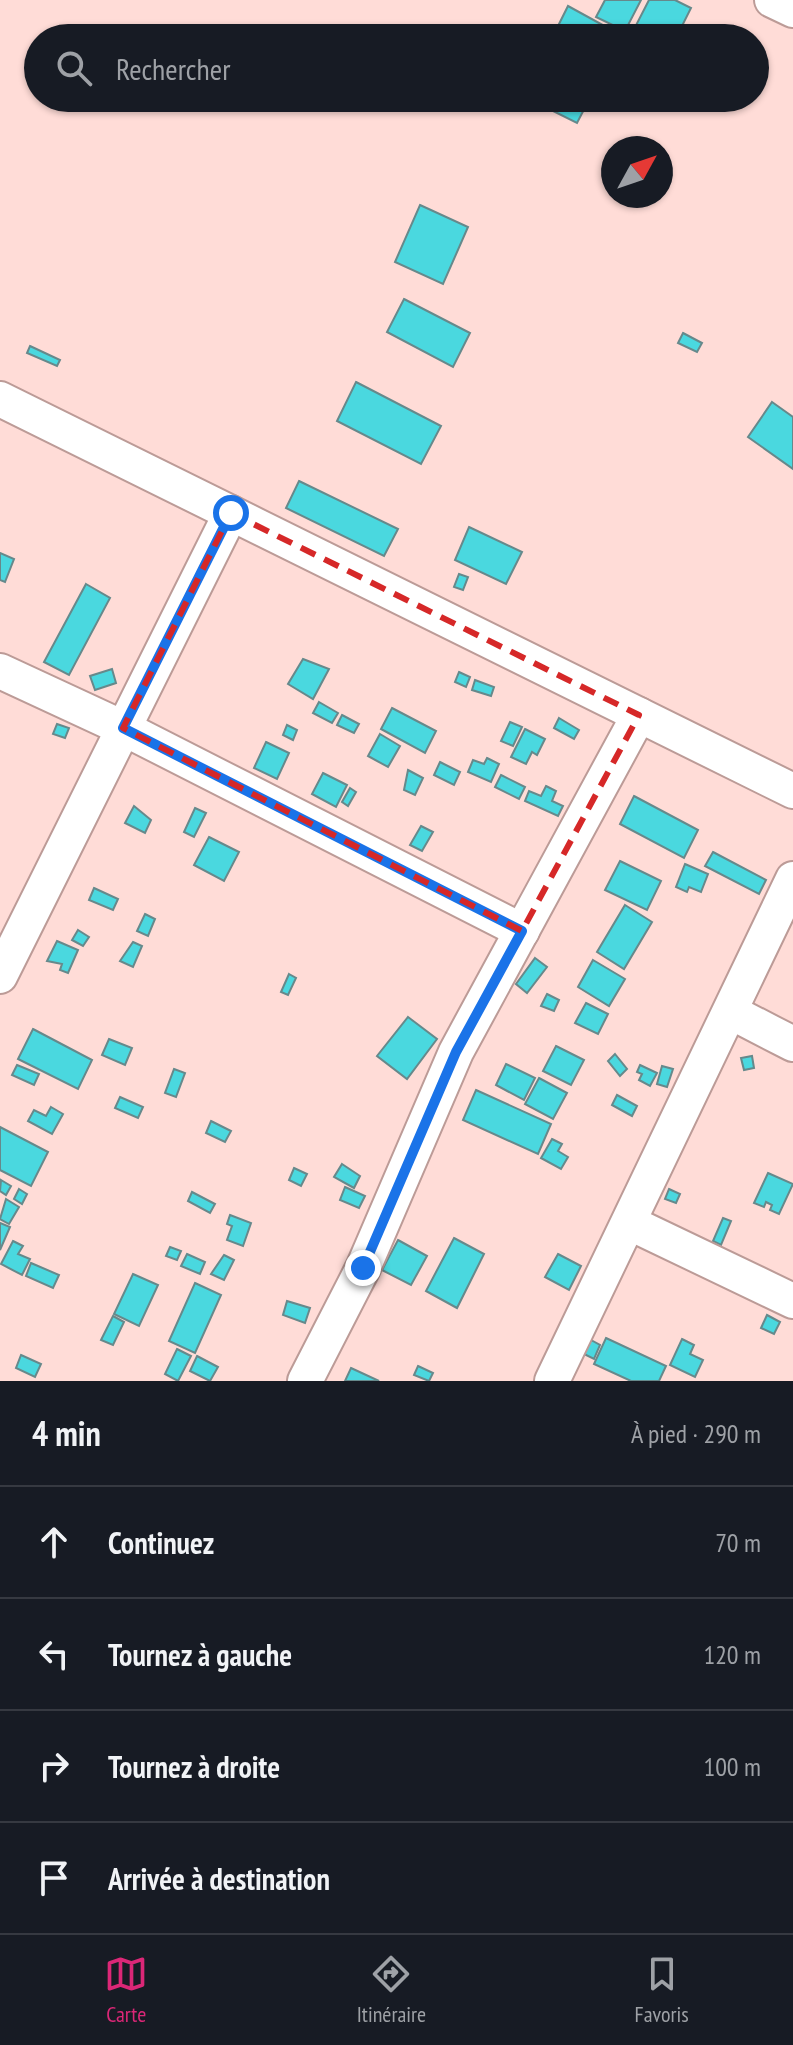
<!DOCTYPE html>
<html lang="fr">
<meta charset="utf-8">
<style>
:root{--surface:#171b24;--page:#242831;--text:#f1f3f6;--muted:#9ea1a6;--line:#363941;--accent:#db2777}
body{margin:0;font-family:"PT Sans Narrow",sans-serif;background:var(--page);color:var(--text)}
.compass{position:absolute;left:601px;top:136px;width:72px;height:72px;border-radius:50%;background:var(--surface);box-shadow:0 2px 6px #0004;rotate:50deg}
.stop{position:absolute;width:24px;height:24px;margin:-18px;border:6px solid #1a73e8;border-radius:50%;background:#fff}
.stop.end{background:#1a73e8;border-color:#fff;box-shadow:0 2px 8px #0008}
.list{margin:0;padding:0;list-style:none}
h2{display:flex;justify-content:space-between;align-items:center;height:104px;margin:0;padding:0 32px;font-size:34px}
h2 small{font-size:26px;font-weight:400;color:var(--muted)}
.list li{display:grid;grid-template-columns:52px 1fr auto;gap:24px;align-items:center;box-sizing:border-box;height:112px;padding:0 32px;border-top:2px solid var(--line)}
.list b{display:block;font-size:30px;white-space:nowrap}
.list em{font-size:26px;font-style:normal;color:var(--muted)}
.icon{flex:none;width:44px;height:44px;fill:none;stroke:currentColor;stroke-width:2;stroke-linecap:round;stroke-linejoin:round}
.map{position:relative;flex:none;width:793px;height:1381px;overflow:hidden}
.search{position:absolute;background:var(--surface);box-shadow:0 2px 6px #0004;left:24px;right:24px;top:24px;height:88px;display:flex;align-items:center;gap:20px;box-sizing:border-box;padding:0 28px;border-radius:44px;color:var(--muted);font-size:30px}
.sheet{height:552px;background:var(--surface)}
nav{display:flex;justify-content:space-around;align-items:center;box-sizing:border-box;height:112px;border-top:2px solid var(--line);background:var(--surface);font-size:22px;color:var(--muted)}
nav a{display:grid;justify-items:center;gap:4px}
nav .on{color:var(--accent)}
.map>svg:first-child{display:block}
.building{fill:#4ad8df;stroke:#66898b;stroke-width:2}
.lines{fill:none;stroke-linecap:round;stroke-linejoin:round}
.minor-casing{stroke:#bc9b97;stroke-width:38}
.minor{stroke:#fff;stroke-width:34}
.route{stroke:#1a73e8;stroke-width:10}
.marked{fill:none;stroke:#d62828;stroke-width:6;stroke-dasharray:16 10;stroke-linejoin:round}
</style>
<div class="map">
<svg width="793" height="1381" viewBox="0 0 793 1381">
<rect width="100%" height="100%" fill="#ffdcd7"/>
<!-- building -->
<g class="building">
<path d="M 605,0 L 641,0 L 625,31 L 596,17 Z"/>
<path d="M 649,0 L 675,0 L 691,8 L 676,38 L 631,35 Z"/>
<path d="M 568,6 L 621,35 L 620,38 L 552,38 Z"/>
<path d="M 527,98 L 590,98 L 577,123 Z"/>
<path d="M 420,205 L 468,227 L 443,284 L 395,262 Z"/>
<path d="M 404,299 L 470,333 L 453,367 L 387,332 Z"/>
<path d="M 683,333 L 702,343 L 697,352 L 678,343 Z"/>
<path d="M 30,346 L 60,360 L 57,366 L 27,353 Z"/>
<path d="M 356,382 L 441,426 L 421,464 L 337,421 Z"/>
<path d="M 772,402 L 793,417 L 793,469 L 748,437 Z"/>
<path d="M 299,481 L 398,529 L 384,556 L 286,508 Z"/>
<path d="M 469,527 L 522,552 L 506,584 L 455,560 Z"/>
<path d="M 0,553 L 14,559 L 5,582 L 0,580 Z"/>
<path d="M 459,574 L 468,577 L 463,590 L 454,587 Z"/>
<path d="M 86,584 L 110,598 L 69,675 L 44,662 Z"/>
<path d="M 303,659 L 329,669 L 313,699 L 288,684 Z"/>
<path d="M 112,669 L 116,683 L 95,690 L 90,676 Z"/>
<path d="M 459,672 L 470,677 L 466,687 L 455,682 Z"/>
<path d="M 475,680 L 494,687 L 491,696 L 472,690 Z"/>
<path d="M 319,702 L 338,713 L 332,723 L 313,713 Z"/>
<path d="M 392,708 L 436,731 L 425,753 L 381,729 Z"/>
<path d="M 342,715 L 359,724 L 354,733 L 337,725 Z"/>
<path d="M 559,718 L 579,730 L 574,739 L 554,728 Z"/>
<path d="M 510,722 L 522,727 L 513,746 L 501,741 Z"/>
<path d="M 57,724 L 69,728 L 65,738 L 53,734 Z"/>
<path d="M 287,725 L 297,730 L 293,740 L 283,735 Z"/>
<path d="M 525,729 L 545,739 L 537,755 L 532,752 L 526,764 L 511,757 Z"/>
<path d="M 380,734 L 400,746 L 388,767 L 368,756 Z"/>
<path d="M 266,742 L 289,753 L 277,779 L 254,768 Z"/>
<path d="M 487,758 L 499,764 L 491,782 L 468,772 L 473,760 L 484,764 Z"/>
<path d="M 440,762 L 460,772 L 454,785 L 434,775 Z"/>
<path d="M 408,770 L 423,778 L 415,795 L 404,790 Z"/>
<path d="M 323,773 L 347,785 L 336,807 L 312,794 Z"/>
<path d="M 501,775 L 525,787 L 519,799 L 495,787 Z"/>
<path d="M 546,786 L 556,791 L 552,801 L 563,806 L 558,816 L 525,801 L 529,791 L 541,796 Z"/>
<path d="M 350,788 L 356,792 L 348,806 L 342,802 Z"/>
<path d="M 634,796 L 698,830 L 684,858 L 620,824 Z"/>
<path d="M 134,806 L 151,820 L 145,833 L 125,823 Z"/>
<path d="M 195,808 L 206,813 L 194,837 L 184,832 Z"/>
<path d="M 421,826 L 433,832 L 422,851 L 410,845 Z"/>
<path d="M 209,837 L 239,852 L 224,881 L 194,865 Z"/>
<path d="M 713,852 L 766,880 L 759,894 L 705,866 Z"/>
<path d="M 620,861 L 661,881 L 647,910 L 605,890 Z"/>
<path d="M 685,864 L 708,874 L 701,892 L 689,887 L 687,892 L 676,887 Z"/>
<path d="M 94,888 L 118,899 L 113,910 L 89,900 Z"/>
<path d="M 625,905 L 652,922 L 624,969 L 597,952 Z"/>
<path d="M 145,914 L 155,919 L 148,936 L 137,931 Z"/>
<path d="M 78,930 L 89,937 L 83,946 L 72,940 Z"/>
<path d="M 57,941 L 78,950 L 68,973 L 60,970 L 62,964 L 47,961 Z"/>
<path d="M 133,942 L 142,946 L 133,967 L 120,961 Z"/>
<path d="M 535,958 L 547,967 L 527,993 L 516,984 Z"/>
<path d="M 593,960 L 625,979 L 609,1006 L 578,987 Z"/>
<path d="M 289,974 L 296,978 L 288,995 L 281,992 Z"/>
<path d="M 547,994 L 559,1000 L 554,1011 L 541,1006 Z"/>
<path d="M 586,1003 L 608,1014 L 598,1034 L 575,1023 Z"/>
<path d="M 408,1017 L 437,1039 L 407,1079 L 377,1056 Z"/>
<path d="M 33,1029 L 92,1060 L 78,1089 L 18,1059 Z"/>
<path d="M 109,1039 L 132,1048 L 125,1065 L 102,1055 Z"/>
<path d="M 556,1046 L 584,1060 L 571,1085 L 543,1071 Z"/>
<path d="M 615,1054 L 627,1069 L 620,1076 L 608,1061 Z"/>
<path d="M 752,1056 L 754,1068 L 744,1070 L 741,1058 Z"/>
<path d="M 506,1064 L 535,1078 L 524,1100 L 496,1085 Z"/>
<path d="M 17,1065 L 39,1074 L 34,1085 L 12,1075 Z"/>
<path d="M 640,1065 L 657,1073 L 650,1086 L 639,1080 L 642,1074 L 637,1072 Z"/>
<path d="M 662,1066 L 673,1069 L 667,1087 L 657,1084 Z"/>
<path d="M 174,1069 L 185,1073 L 176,1097 L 165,1093 Z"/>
<path d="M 539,1078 L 567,1093 L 553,1119 L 525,1104 Z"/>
<path d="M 476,1090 L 551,1124 L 538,1154 L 463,1120 Z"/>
<path d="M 617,1095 L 637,1106 L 632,1116 L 612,1105 Z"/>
<path d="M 120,1097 L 143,1107 L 138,1118 L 115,1108 Z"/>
<path d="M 51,1107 L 63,1114 L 52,1134 L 28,1121 L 34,1110 L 46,1116 Z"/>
<path d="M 211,1121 L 231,1131 L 225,1142 L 206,1133 Z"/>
<path d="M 0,1127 L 48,1152 L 31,1186 L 0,1170 Z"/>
<path d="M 552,1139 L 562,1144 L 558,1151 L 568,1157 L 561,1169 L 541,1158 Z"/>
<path d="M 342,1164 L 360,1176 L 354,1188 L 334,1177 Z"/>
<path d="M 294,1168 L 307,1174 L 301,1186 L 289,1180 Z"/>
<path d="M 768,1173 L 793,1184 L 779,1214 L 770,1210 L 772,1205 L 766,1202 L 764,1207 L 754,1203 Z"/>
<path d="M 1,1180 L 11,1186 L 6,1195 L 0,1191 Z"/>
<path d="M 345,1187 L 365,1196 L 359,1208 L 340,1200 Z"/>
<path d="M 19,1189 L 27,1194 L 22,1204 L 14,1199 Z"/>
<path d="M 669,1189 L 680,1194 L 676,1203 L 665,1199 Z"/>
<path d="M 192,1192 L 215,1204 L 210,1213 L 188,1201 Z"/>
<path d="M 6,1199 L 19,1207 L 9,1224 L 0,1219 Z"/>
<path d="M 230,1215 L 251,1223 L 243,1246 L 227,1240 L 232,1226 L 227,1224 Z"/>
<path d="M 723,1218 L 731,1221 L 721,1245 L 713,1241 Z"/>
<path d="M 0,1223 L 10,1227 L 0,1250 Z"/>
<path d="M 454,1238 L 484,1254 L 457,1308 L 426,1291 Z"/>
<path d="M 398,1240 L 427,1256 L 411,1285 L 382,1270 Z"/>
<path d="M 13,1241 L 23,1246 L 18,1254 L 30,1259 L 22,1275 L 1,1264 Z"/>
<path d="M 170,1247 L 181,1251 L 177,1260 L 166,1256 Z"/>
<path d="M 187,1254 L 205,1262 L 200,1274 L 181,1266 Z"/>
<path d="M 558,1254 L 581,1266 L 569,1290 L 545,1277 Z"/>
<path d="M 224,1255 L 234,1260 L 224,1280 L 211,1274 Z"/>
<path d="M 31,1263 L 59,1275 L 53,1288 L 26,1276 Z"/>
<path d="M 133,1274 L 158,1285 L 139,1326 L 114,1314 Z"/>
<path d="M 195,1283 L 221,1295 L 195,1353 L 169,1341 Z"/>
<path d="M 287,1301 L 310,1308 L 305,1323 L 283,1315 Z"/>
<path d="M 767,1315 L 780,1322 L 774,1334 L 761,1328 Z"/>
<path d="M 113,1316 L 124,1322 L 113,1345 L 101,1340 Z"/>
<path d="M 606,1338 L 666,1366 L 659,1381 L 631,1381 L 594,1364 Z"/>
<path d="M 682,1339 L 694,1345 L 690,1354 L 703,1360 L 695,1377 L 670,1365 Z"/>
<path d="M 591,1340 L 600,1345 L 594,1359 L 584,1354 Z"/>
<path d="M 177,1349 L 191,1356 L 178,1381 L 165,1374 Z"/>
<path d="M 21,1355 L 41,1364 L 35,1377 L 16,1368 Z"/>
<path d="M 197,1356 L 218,1367 L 210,1381 L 190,1371 Z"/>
<path d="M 418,1366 L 433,1373 L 429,1381 L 414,1375 Z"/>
<path d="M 351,1368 L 379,1381 L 345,1381 Z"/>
</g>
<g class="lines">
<defs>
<g id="minor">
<path d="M 772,0 L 793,10"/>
<path d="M 0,399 L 793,791"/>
<path d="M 0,671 L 123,728 L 522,931"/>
<path d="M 0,976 L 231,513"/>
<path d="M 731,1012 L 793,1044"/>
<path d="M 630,1223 L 793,1301"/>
<path d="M 305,1381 L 363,1268 L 456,1052 L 639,715"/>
<path d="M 552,1381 L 793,879"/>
</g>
</defs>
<!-- minor casing -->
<use href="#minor" class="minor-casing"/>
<!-- minor -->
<use href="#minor" class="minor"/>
</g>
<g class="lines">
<!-- route -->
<path class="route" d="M 231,513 L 123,728 L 522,931 L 456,1052 L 363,1268"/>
</g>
<!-- marked area -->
<path class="marked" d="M 231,513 L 639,715 L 522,931 L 123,728 Z"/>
</svg>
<svg class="compass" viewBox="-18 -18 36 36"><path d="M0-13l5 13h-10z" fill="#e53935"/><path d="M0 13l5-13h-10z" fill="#9ea1a6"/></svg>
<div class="stop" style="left:231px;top:513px"></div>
<div class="stop end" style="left:363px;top:1268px"></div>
<div class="search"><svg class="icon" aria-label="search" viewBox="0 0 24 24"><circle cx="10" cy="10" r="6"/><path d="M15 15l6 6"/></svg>Rechercher</div>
</div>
<section class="sheet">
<h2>4 min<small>À pied · 290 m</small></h2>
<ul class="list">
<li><svg class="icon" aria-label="ahead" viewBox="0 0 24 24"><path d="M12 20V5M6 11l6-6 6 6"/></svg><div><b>Continuez</b></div><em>70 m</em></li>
<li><svg class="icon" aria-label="left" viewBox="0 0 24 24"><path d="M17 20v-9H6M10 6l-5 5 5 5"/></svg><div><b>Tournez à gauche</b></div><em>120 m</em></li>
<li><svg class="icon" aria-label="right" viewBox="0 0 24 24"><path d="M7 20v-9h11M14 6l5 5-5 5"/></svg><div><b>Tournez à droite</b></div><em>100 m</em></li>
<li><svg class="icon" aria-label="arrive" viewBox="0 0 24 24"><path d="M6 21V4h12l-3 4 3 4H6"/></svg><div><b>Arrivée à destination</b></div></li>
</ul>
</section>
<nav>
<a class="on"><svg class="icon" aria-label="map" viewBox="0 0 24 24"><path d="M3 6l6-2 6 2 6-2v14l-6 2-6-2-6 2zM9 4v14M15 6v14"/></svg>Carte</a>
<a><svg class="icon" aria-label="directions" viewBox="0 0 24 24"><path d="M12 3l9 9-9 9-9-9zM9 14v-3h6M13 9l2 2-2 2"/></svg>Itinéraire</a>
<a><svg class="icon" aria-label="saved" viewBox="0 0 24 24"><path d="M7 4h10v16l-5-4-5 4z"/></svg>Favoris</a>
</nav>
